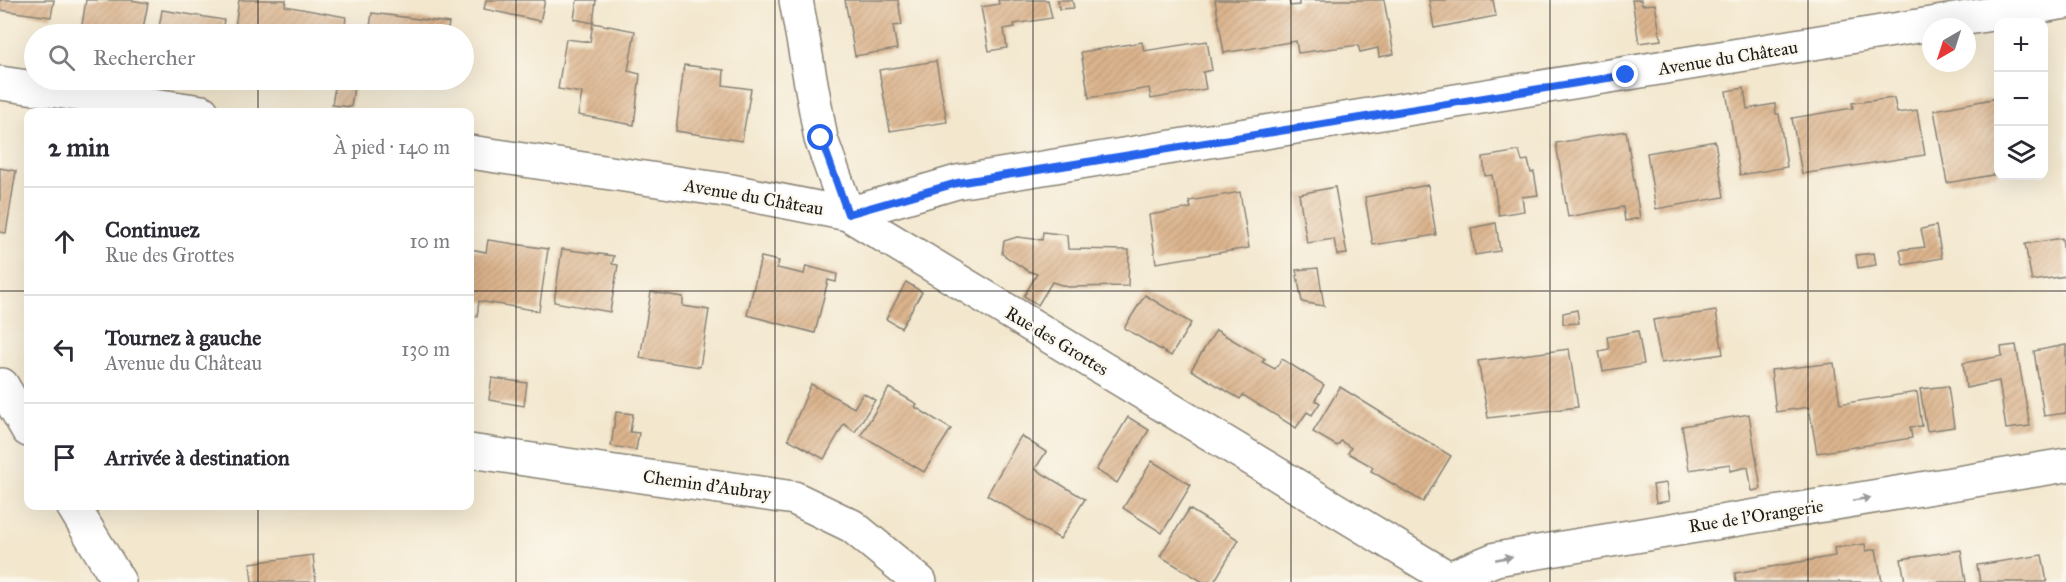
<!DOCTYPE html>
<html lang="fr">
<meta charset="utf-8">
<style>
:root{--surface:#fff;--page:#f2f2f3;--text:#2b2b33;--muted:#7c7c81;--line:#e1e1e2}
body{margin:0;font-family:"IM FELL Great Primer",serif;background:var(--page);color:var(--text)}
.controls{position:absolute;right:18px;top:18px;display:grid;overflow:hidden;border-radius:12px;box-shadow:0 6px 24px #0002}
.controls button{width:54px;height:54px;display:grid;place-items:center;padding:0;border:0;border-bottom:2px solid var(--line);background:var(--surface);color:var(--text);font:30px sans-serif}
.compass{position:absolute;left:1922px;top:18px;width:54px;height:54px;border-radius:50%;background:var(--surface);box-shadow:0 6px 24px #0002;rotate:219deg}
.stop{position:absolute;width:18px;height:18px;margin:-14px;border:4px solid #2563eb;border-radius:50%;background:#fff}
.stop.end{background:#2563eb;border-color:#fff;box-shadow:0 2px 6px #0008}
.list{margin:0;padding:0;list-style:none}
h2{display:flex;justify-content:space-between;align-items:center;height:78px;margin:0;padding:0 24px;font-size:26px}
h2 small{font-size:20px;font-weight:400;color:var(--muted)}
.list li{display:grid;grid-template-columns:39px 1fr auto;gap:18px;align-items:center;box-sizing:border-box;height:108px;padding:0 24px;border-top:2px solid var(--line)}
.list b{display:block;font-size:22px;white-space:nowrap}
.list p{margin:0;font-size:20px;white-space:nowrap;color:var(--muted)}
.list em{font-size:20px;font-style:normal;color:var(--muted)}
.icon{flex:none;width:33px;height:33px;fill:none;stroke:currentColor;stroke-width:2;stroke-linecap:round;stroke-linejoin:round}
.map{position:relative;flex:none;width:2066px;height:582px;overflow:hidden}
.search{position:absolute;background:var(--surface);box-shadow:0 6px 24px #0002;left:24px;top:24px;width:450px;height:66px;display:flex;align-items:center;gap:15px;box-sizing:border-box;padding:0 21px;border-radius:33px;color:var(--muted);font-size:22px}
.panel{position:absolute;background:var(--surface);box-shadow:0 6px 24px #0002;left:24px;top:108px;width:450px;height:402px;border-radius:12px}
.map>svg:first-child{display:block}
.building{fill:url(#building-hatch)}
.lines{fill:none;stroke-linecap:round;stroke-linejoin:round}
.minor-casing{stroke:#888275;stroke-width:36}
.minor{stroke:#fff;stroke-width:33}
.oneway{fill:#999}
.route{stroke:#2563eb;stroke-width:8}
.grid{fill:none;stroke:#1c1c1c;stroke-width:1.5;stroke-opacity:0.55}
.labels{text-anchor:middle;dominant-baseline:central;stroke-width:4.5;stroke-linejoin:round;paint-order:stroke}
.street-label{font-size:18px;fill:#1c1c1c;stroke:#fbf7ec}
</style>
<div class="map">
<svg width="2066" height="582" viewBox="0 0 2066 582">
<defs>
<pattern id="building-hatch" width="6" height="6" patternUnits="userSpaceOnUse" patternTransform="scale(1.5)"><rect width="6" height="6" fill="#dbb48d"/><path d="M-1 1l2-2M0 6l6-6M5 7l2-2" fill="none" stroke="#bb9a79"/></pattern>
</defs>
<rect width="100%" height="100%" fill="#fbf7ec"/>
<filter id="ink" filterUnits="userSpaceOnUse"><feTurbulence type="fractalNoise" baseFrequency=".0167" numOctaves="2"/><feDisplacementMap in="SourceGraphic" scale="12" xChannelSelector="R" yChannelSelector="G"/><feConvolveMatrix kernelMatrix="1 2 1 2 8 2 1 2 1" color-interpolation-filters="sRGB"/></filter>
<filter id="wash" filterUnits="userSpaceOnUse"><feTurbulence type="fractalNoise" baseFrequency=".008" numOctaves="4" result="noise"/><feDisplacementMap in="SourceGraphic" scale="24" xChannelSelector="R" yChannelSelector="G"/><feGaussianBlur stdDeviation="1.35" result="paint"/><feColorMatrix in="noise" values="0 0 0 0 0 0 0 0 0 0 0 0 0 0 0 0 0 1.4 0 .05"/><feComposite in="paint" operator="in"/></filter>
<g filter="url(#wash)">
<rect width="100%" height="100%" fill="#f3e7ce"/>
<g id="blocks">
<!-- building -->
<g class="building">
<path d="M 0,0 L 54,0 L 51,17 L 0,10 Z"/>
<path d="M 86,0 L 131,0 L 148,3 L 142,34 L 106,34 L 81,31 Z"/>
<path d="M 239,0 L 286,0 L 285,6 L 346,17 L 344,34 L 234,34 Z"/>
<path d="M 486,0 L 545,0 L 540,21 L 484,9 Z"/>
<path d="M 577,0 L 596,0 L 593,23 L 574,19 Z"/>
<path d="M 845,0 L 898,0 L 902,25 L 893,26 L 897,49 L 855,56 Z"/>
<path d="M 998,0 L 1048,0 L 1052,18 L 1014,24 L 1015,27 L 1004,29 L 1007,48 L 989,51 L 981,7 L 999,4 Z"/>
<path d="M 1058,0 L 1072,0 L 1074,8 L 1059,9 Z"/>
<path d="M 1215,0 L 1289,0 L 1290,6 L 1299,5 L 1299,0 L 1384,0 L 1394,54 L 1379,57 L 1378,48 L 1360,52 L 1358,45 L 1298,53 L 1296,41 L 1224,53 Z"/>
<path d="M 1429,0 L 1493,0 L 1496,16 L 1434,28 Z"/>
<path d="M 1632,0 L 1641,0 L 1642,5 L 1655,4 L 1661,40 L 1639,43 Z"/>
<path d="M 162,10 L 224,20 L 221,34 L 158,34 Z"/>
<path d="M 372,13 L 449,23 L 447,34 L 369,34 Z"/>
<path d="M 593,23 L 635,31 L 628,71 L 640,74 L 634,125 L 578,115 L 582,93 L 558,89 L 566,39 L 590,42 Z"/>
<path d="M 1207,41 L 1212,70 L 1203,72 L 1206,89 L 1151,99 L 1149,88 L 1089,98 L 1081,52 L 1142,42 L 1144,51 Z"/>
<path d="M 936,61 L 947,122 L 890,131 L 879,70 Z"/>
<path d="M 684,65 L 724,70 L 723,85 L 751,89 L 742,141 L 676,131 Z"/>
<path d="M 336,80 L 355,80 L 351,107 L 332,105 Z"/>
<path d="M 1744,88 L 1747,109 L 1775,104 L 1776,114 L 1779,114 L 1787,167 L 1740,175 L 1726,91 Z"/>
<path d="M 1894,98 L 1897,113 L 1917,110 L 1925,155 L 1802,174 L 1792,118 L 1853,108 L 1852,103 Z"/>
<path d="M 1998,98 L 1998,174 L 1947,183 L 1934,110 Z"/>
<path d="M 1626,131 L 1640,218 L 1625,221 L 1623,207 L 1568,217 L 1556,143 Z"/>
<path d="M 1715,141 L 1724,197 L 1656,209 L 1647,153 Z"/>
<path d="M 1519,151 L 1522,161 L 1528,160 L 1531,173 L 1534,172 L 1538,195 L 1522,197 L 1524,211 L 1499,215 L 1492,175 L 1485,176 L 1483,157 Z"/>
<path d="M 0,168 L 16,171 L 6,233 L 0,232 Z"/>
<path d="M 1428,185 L 1436,235 L 1373,245 L 1365,197 Z"/>
<path d="M 1335,187 L 1347,254 L 1337,255 L 1334,239 L 1307,243 L 1299,194 Z"/>
<path d="M 1240,192 L 1249,248 L 1156,263 L 1149,215 L 1191,208 L 1189,201 Z"/>
<path d="M 1496,223 L 1500,251 L 1475,255 L 1471,228 Z"/>
<path d="M 1936,226 L 1942,258 L 1903,265 L 1900,250 L 1925,247 L 1921,229 Z"/>
<path d="M 1043,232 L 1067,235 L 1068,249 L 1129,250 L 1128,286 L 1068,287 L 1052,282 L 1038,305 L 1024,296 L 1037,274 L 1028,271 L 1002,254 L 1004,241 L 1017,237 L 1042,240 Z"/>
<path d="M 2062,238 L 2066,276 L 2032,281 L 2025,244 Z"/>
<path d="M 488,240 L 548,249 L 539,311 L 479,301 L 477,317 L 470,316 L 470,249 L 486,252 Z"/>
<path d="M 562,249 L 614,256 L 612,264 L 618,265 L 610,312 L 554,302 Z"/>
<path d="M 1874,253 L 1876,265 L 1858,268 L 1856,255 Z"/>
<path d="M 761,257 L 779,261 L 777,268 L 804,274 L 806,266 L 837,274 L 836,282 L 828,280 L 815,333 L 747,315 Z"/>
<path d="M 1318,268 L 1324,306 L 1302,302 L 1296,270 Z"/>
<path d="M 906,282 L 922,292 L 901,328 L 886,319 Z"/>
<path d="M 651,292 L 683,297 L 683,306 L 709,310 L 700,367 L 640,358 Z"/>
<path d="M 1145,295 L 1191,323 L 1171,356 L 1124,328 Z"/>
<path d="M 1577,310 L 1579,323 L 1563,324 L 1563,313 Z"/>
<path d="M 1716,311 L 1723,354 L 1661,363 L 1653,320 Z"/>
<path d="M 1216,330 L 1265,359 L 1262,362 L 1275,369 L 1282,359 L 1324,385 L 1315,400 L 1320,403 L 1312,415 L 1307,412 L 1296,428 L 1243,395 L 1240,399 L 1191,370 Z"/>
<path d="M 1638,331 L 1644,364 L 1603,371 L 1599,351 L 1609,349 L 1607,337 Z"/>
<path d="M 2016,345 L 2030,426 L 2006,429 L 1999,381 L 1966,388 L 1963,363 L 2002,356 L 2001,347 Z"/>
<path d="M 2066,345 L 2066,413 L 2044,416 L 2034,351 Z"/>
<path d="M 1569,349 L 1578,407 L 1488,418 L 1478,361 Z"/>
<path d="M 1834,363 L 1840,404 L 1917,392 L 1922,426 L 1910,427 L 1912,438 L 1817,453 L 1809,407 L 1776,412 L 1771,370 Z"/>
<path d="M 492,378 L 527,383 L 524,406 L 489,400 Z"/>
<path d="M 811,384 L 854,408 L 863,393 L 875,400 L 855,432 L 844,424 L 824,459 L 788,439 Z"/>
<path d="M 1948,386 L 1954,427 L 1927,431 L 1920,389 Z"/>
<path d="M 1340,387 L 1451,456 L 1423,502 L 1371,471 L 1373,467 L 1348,453 L 1351,448 L 1341,441 L 1337,446 L 1313,432 Z"/>
<path d="M 889,388 L 917,404 L 915,407 L 951,429 L 924,472 L 861,435 Z"/>
<path d="M 616,412 L 633,414 L 630,432 L 639,433 L 636,450 L 611,446 Z"/>
<path d="M 1749,414 L 1761,489 L 1752,491 L 1748,467 L 1730,471 L 1730,464 L 1689,470 L 1682,426 Z"/>
<path d="M 1128,417 L 1149,430 L 1117,483 L 1096,470 Z"/>
<path d="M 1021,436 L 1046,452 L 1035,469 L 1085,499 L 1060,539 L 987,495 Z"/>
<path d="M 1152,461 L 1191,485 L 1162,533 L 1123,508 Z"/>
<path d="M 1666,483 L 1669,501 L 1656,503 L 1653,485 Z"/>
<path d="M 1189,509 L 1239,540 L 1214,582 L 1203,582 L 1160,556 Z"/>
<path d="M 1865,544 L 1866,551 L 1876,549 L 1882,582 L 1736,582 L 1735,573 L 1835,556 L 1834,548 Z"/>
<path d="M 1961,550 L 1966,582 L 1905,582 L 1901,559 Z"/>
<path d="M 313,555 L 316,582 L 252,582 L 250,563 Z"/>
<path d="M 2042,555 L 2047,582 L 1980,582 L 1977,565 Z"/>
</g>
</g>
</g>
<g filter="url(#ink)">
<use href="#blocks" fill-opacity="0" stroke="#888275" stroke-width="1.5"/>
<g class="lines">
<defs>
<g id="minor">
<path d="M 796,0 L 821,139 L 848,214 L 1455,582"/>
<path d="M 0,83 L 202,112"/>
<path d="M 470,152 L 731,191 L 848,214 L 957,182 L 2066,2"/>
<path d="M 2,385 L 28,430"/>
<path d="M 470,451 L 794,498 L 852,526 L 920,582"/>
<path d="M 73,506 L 119,582"/>
<path d="M 1449,578 L 1496,559 L 2066,465"/>
</g>
</defs>
<!-- minor casing -->
<use href="#minor" class="minor-casing"/>
<!-- minor -->
<use href="#minor" class="minor"/>
</g>
<!-- one-way arrows -->
<defs><path id="oneway-solid" d="M-6-.8H1V-3.2L6.5 0L1 3.2V.8H-6Z" transform="scale(1.5)"/></defs>
<g class="oneway">
<use href="#oneway-solid" transform="translate(1862 499) rotate(-9)"/>
<use href="#oneway-solid" transform="translate(1504 558) rotate(-11)"/>
</g>
</g>
<g class="lines" filter="url(#ink)">
<!-- route -->
<path class="route" d="M 821,138 L 848,214 L 957,183 L 1626,75"/>
</g>
<!-- grid -->
<path class="grid" d="M 258,0 L 258,34M 516,0 L 516,582M 775,0 L 775,582M 1033,0 L 1033,582M 1291,0 L 1291,582M 1550,0 L 1550,582M 1808,0 L 1808,582M 258,80 L 258,112M 0,291 L 28,291M 470,291 L 2066,291M 258,506 L 258,582"/>
<g class="labels">
<!-- street labels -->
<g class="street-label">
<text transform="translate(1728 58) rotate(-9)">Avenue du Château</text>
<text transform="translate(754 197) rotate(10)">Avenue du Château</text>
<text transform="translate(1057 341) rotate(31)">Rue des Grottes</text>
<text transform="translate(707 485) rotate(8)">Chemin d'Aubray</text>
<text transform="translate(1756 516) rotate(-9)">Rue de l'Orangerie</text>
</g>
</g>
</svg>
<div class="controls">
<button>+</button>
<button>−</button>
<button><svg class="icon" aria-label="layers" viewBox="0 0 24 24"><path d="M12 4l9 5-9 5-9-5zM3 14l9 5 9-5"/></svg></button>
</div>
<svg class="compass" viewBox="-18 -18 36 36"><path d="M0-13l5 13h-10z" fill="#e53935"/><path d="M0 13l5-13h-10z" fill="#7c7c81"/></svg>
<div class="stop" style="left:821px;top:138px"></div>
<div class="stop end" style="left:1626px;top:75px"></div>
<div class="search"><svg class="icon" aria-label="search" viewBox="0 0 24 24"><circle cx="10" cy="10" r="6"/><path d="M15 15l6 6"/></svg>Rechercher</div>
<section class="panel">
<h2>2 min<small>À pied · 140 m</small></h2>
<ul class="list">
<li><svg class="icon" aria-label="ahead" viewBox="0 0 24 24"><path d="M12 20V5M6 11l6-6 6 6"/></svg><div><b>Continuez</b><p>Rue des Grottes</p></div><em>10 m</em></li>
<li><svg class="icon" aria-label="left" viewBox="0 0 24 24"><path d="M17 20v-9H6M10 6l-5 5 5 5"/></svg><div><b>Tournez à gauche</b><p>Avenue du Château</p></div><em>130 m</em></li>
<li><svg class="icon" aria-label="arrive" viewBox="0 0 24 24"><path d="M6 21V4h12l-3 4 3 4H6"/></svg><div><b>Arrivée à destination</b></div></li>
</ul>
</section>
</div>
